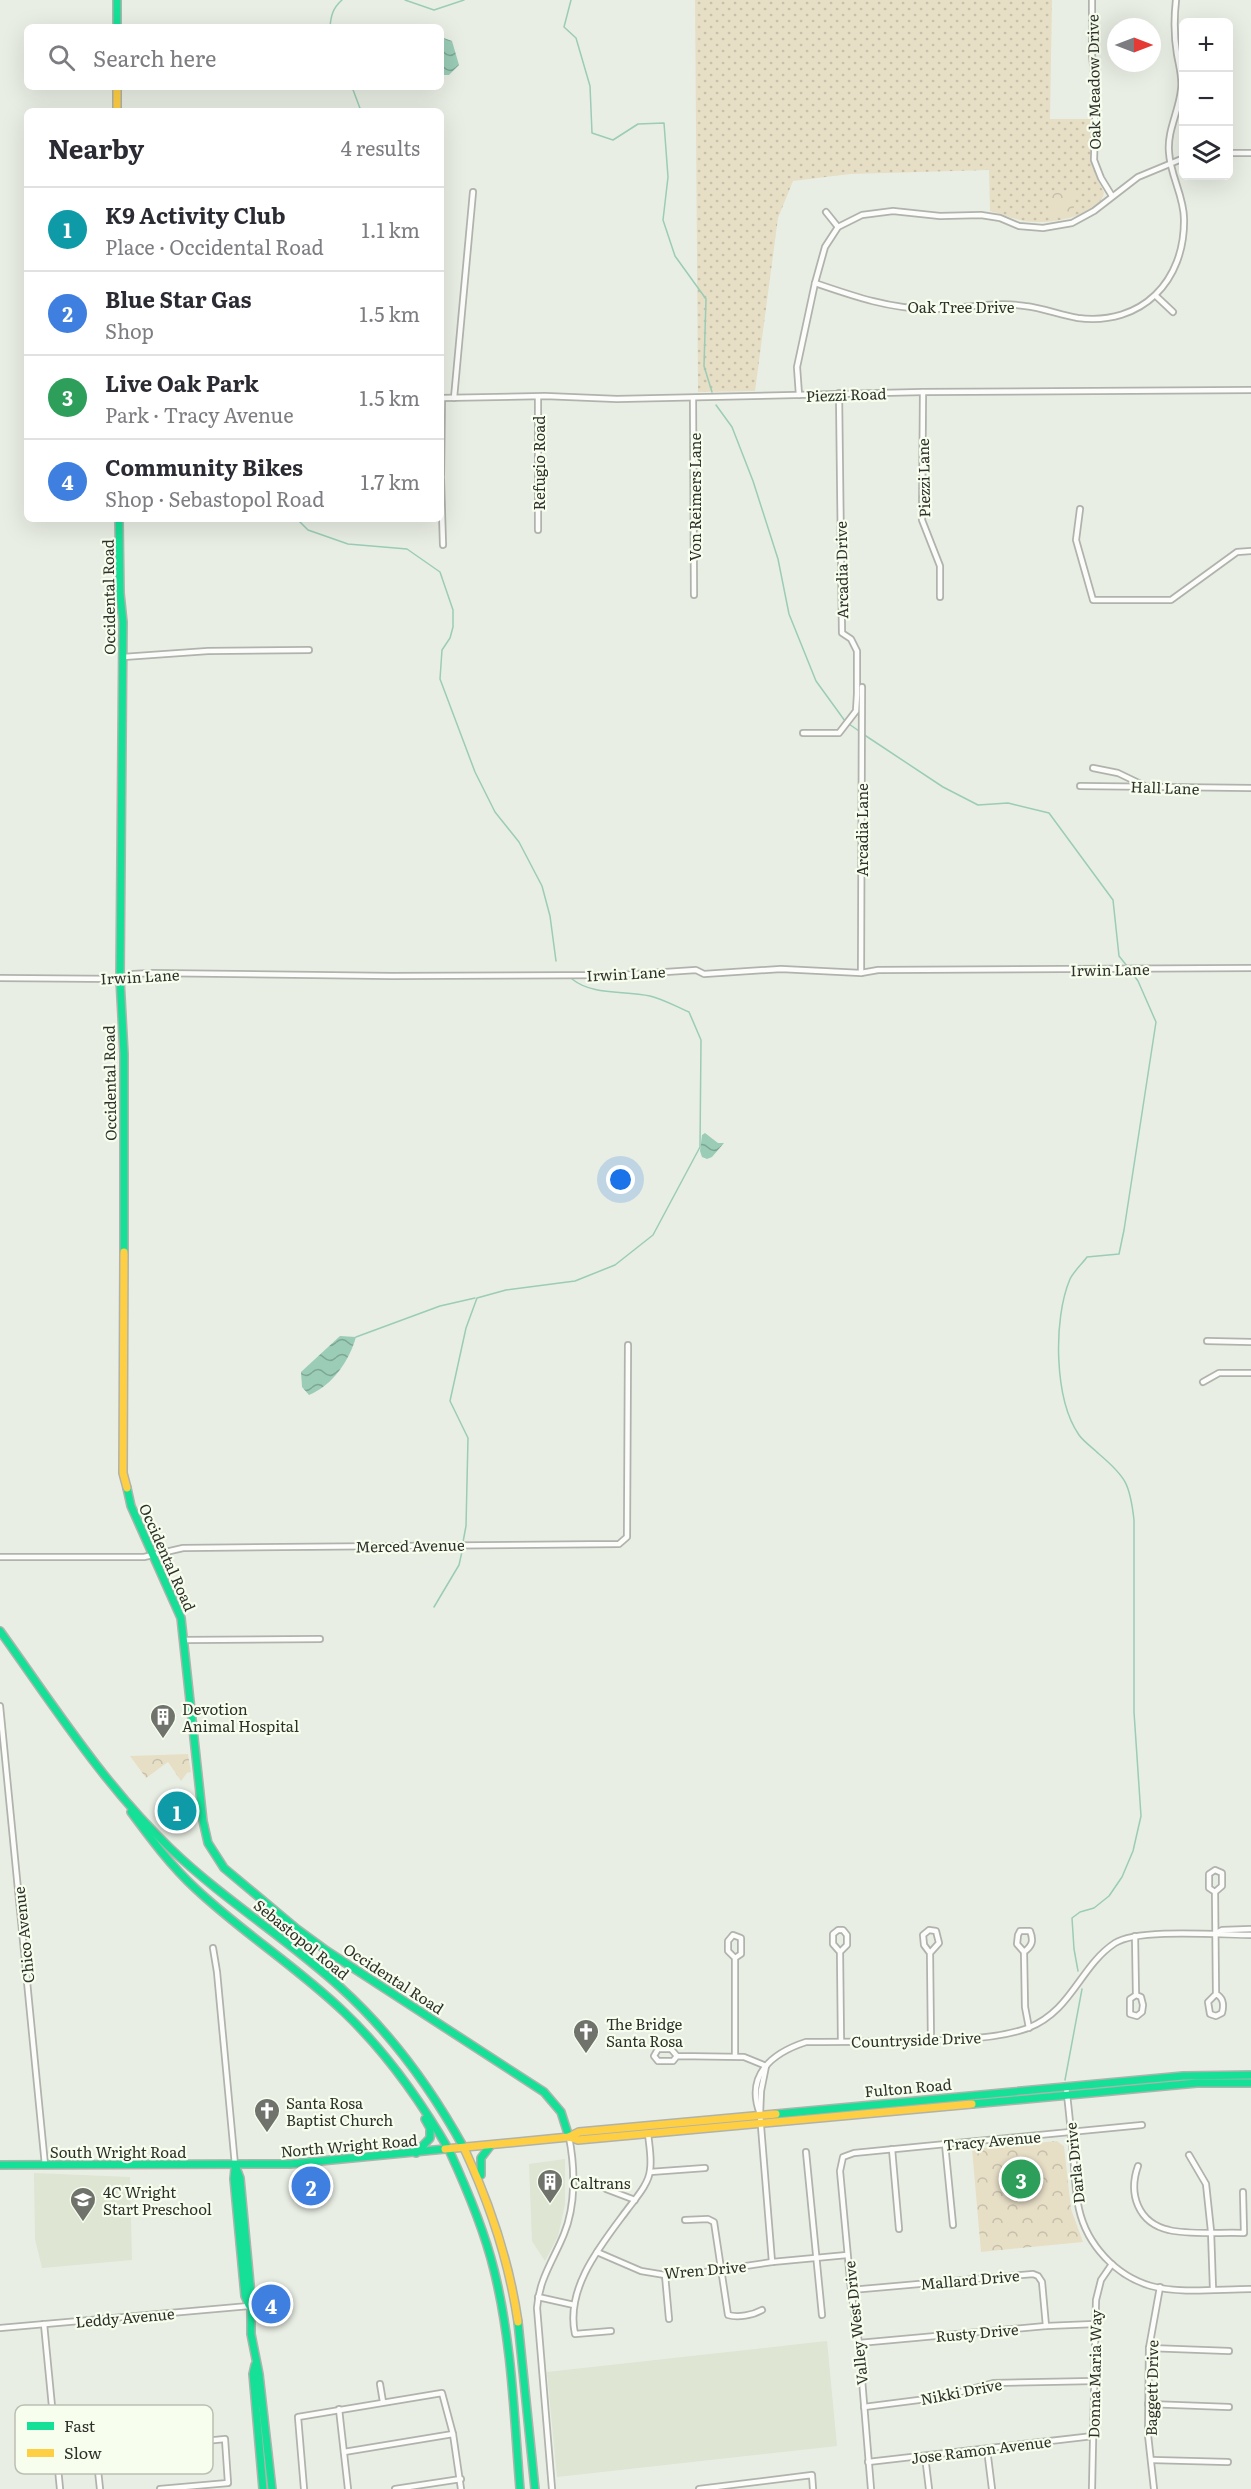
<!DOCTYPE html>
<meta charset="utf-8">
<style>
:root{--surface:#fff;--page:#f2f2f3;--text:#2b2b33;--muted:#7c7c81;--line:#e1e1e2;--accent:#6f736c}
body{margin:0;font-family:Literata,serif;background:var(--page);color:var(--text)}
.controls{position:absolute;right:18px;top:18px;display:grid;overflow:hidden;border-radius:9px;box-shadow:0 6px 24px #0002}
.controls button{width:54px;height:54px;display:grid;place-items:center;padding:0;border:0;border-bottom:2px solid var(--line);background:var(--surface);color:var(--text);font:30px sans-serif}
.compass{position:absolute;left:1107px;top:18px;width:54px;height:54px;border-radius:50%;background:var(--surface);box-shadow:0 6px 24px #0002;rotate:90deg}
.you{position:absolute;left:621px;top:1180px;width:21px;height:21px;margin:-15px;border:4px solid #fff;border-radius:50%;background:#1a73e8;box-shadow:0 0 0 9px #1a73e833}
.badge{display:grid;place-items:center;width:39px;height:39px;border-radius:50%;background:var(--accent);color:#fff;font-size:20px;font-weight:700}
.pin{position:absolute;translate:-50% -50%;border:3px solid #fff;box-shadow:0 2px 6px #0006}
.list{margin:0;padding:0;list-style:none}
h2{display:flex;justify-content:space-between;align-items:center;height:78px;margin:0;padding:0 24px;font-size:26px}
h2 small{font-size:20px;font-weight:400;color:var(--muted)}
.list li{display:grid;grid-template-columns:39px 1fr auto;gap:18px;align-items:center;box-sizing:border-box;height:84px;padding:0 24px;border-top:2px solid var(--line)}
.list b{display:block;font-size:22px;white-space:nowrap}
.list p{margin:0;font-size:20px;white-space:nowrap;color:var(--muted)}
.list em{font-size:20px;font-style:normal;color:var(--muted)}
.icon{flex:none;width:33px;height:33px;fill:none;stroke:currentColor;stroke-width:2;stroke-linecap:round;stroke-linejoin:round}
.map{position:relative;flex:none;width:1251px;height:2489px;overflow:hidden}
.search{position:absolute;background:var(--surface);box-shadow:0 6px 24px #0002;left:24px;top:24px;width:420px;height:66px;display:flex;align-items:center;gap:15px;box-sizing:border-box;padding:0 21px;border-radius:9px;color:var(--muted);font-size:22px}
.panel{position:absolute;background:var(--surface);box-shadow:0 6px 24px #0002;left:24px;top:108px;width:420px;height:414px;border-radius:9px}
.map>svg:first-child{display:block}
.built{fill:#dee5d3}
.grass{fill:url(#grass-dots)}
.park{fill:url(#park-crowns)}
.water{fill:url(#water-waves)}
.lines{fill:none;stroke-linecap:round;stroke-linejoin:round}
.stream{stroke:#9accb6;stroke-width:1.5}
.street-casing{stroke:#b0b3ac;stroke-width:8}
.fast-casing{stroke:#b0b3ac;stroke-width:10}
.slow-casing{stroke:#b0b3ac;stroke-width:10}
.street{stroke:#fcfcfb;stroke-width:4.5}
.fast{stroke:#16e098;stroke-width:7}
.slow{stroke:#ffcf43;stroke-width:7}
.labels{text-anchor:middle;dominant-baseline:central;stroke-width:4.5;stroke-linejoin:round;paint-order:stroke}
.street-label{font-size:15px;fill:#2e312b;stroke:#f8feee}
.poi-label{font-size:15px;fill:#2e312b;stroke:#f8feee;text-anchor:start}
.key{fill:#f8feee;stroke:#bbc0b4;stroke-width:1.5}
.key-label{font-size:16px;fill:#2e312b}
</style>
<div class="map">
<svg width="1251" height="2489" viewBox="0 0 1251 2489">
<defs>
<pattern id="grass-dots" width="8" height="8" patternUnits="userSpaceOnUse" patternTransform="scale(1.5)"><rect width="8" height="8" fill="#e7dec6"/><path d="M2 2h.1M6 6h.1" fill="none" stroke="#c6bfaa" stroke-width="1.8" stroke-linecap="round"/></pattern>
<pattern id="park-crowns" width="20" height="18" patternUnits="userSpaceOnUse" patternTransform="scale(1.5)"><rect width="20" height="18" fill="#e7dec6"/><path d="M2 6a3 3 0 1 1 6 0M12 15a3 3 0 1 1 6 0" fill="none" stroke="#c6bfaa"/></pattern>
<pattern id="water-waves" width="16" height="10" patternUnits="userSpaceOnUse" patternTransform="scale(1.5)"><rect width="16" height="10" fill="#9accb6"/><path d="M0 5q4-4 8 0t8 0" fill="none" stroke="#7ea694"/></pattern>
</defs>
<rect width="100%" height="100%" fill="#e9eee4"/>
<!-- built -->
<g class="built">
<path d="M 565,2159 L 565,2204 L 558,2236 L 545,2261 L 532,2241 L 529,2164 Z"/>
<path d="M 34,2173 L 130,2177 L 132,2260 L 42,2268 L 35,2239 Z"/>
<path d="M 827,2341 L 837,2446 L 557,2477 L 547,2372 Z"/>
</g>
<!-- grass -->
<path class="grass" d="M 695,0 L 1052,0 L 1050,119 L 1092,119 C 1089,147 1090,168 1104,192 C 1102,215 1054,223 1036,222 C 1021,222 1004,215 990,211 L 989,170 L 850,174 L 793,181 L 778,218 L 755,391 L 698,392 Z"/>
<!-- park -->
<g class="park">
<path d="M 1049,193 L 1074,193 L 1074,215 L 1049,216 Z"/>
<path d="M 188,1754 L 191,1772 L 187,1773 L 181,1781 L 168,1762 L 146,1778 L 130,1756 Z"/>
<path d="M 1057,2141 L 1064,2146 L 1071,2209 L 1083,2242 L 981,2252 L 972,2149 Z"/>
</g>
<!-- water -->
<g class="water">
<path d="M 441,37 L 452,41 L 459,65 L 449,75 L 441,75 Z"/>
<path d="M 705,1133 L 718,1143 L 724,1143 L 712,1157 L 707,1159 L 702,1157 L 700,1151 L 702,1135 Z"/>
<path d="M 340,1336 L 356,1337 C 349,1361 333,1385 309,1395 L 302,1387 L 301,1372 Z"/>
</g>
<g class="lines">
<!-- stream -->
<g class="stream">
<path d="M 405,0 L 434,10 L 464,0"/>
<path d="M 571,0 L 564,27 L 576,38 L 590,86 L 592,133 L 613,140 L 638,124 L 664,123 L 668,177 L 663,220 L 675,256 L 706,299 L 704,366 L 712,392"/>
<path d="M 330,27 C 331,15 333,8 342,0"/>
<path d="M 352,87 L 361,111"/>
<path d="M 716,405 L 732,427 L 753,481 L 778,559 L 789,614 L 816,681 L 845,721"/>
<path d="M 297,519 L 308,530 L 348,544 L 407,549 L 440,572 L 453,610 L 453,627 L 450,638 L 442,650 L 440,679 L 475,772 L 495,812 L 519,842 L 542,886 L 550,916 L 556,961"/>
<path d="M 849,724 L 859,731"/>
<path d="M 863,734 L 943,787 L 978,805 L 1008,803 L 1049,813 L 1113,900 L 1119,956 L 1127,966"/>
<path d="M 356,1337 L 440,1306 L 475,1298"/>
<path d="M 463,1542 L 466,1526 L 468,1438 L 450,1401 L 466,1328 L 477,1298 L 506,1290 L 575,1281 L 615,1265 L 653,1235 L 700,1147 L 701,1040 L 689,1012 C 677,1007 663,999 650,996 C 624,990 593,996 572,979"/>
<path d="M 434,1607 L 459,1565 L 463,1547"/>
<path d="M 1078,1971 L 1074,1949 L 1072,1918 L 1080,1912 L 1094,1908 L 1109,1896 L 1122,1877 L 1133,1851 L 1141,1816 L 1134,1712 L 1134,1520 C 1130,1484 1126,1477 1099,1454 C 1093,1448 1084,1442 1079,1435 C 1054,1399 1053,1319 1070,1279 C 1074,1271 1082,1264 1087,1257 L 1119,1254 L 1124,1230 L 1156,1022 L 1138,981 L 1130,970"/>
<path d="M 1065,2080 L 1082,1989"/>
</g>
<defs>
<g id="street">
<path d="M 1092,0 L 1092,55 L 1096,92 L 1094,160 L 1101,178 L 1112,196"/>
<path d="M 1228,153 L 1251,153"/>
<path d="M 826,212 L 838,227"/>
<path d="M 815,283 C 853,296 890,309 930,309 C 961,309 994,301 1025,306 C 1043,308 1060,315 1078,318 C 1142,326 1185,281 1184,219 C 1184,196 1170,175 1169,152 C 1167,131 1179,111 1181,90 C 1183,78 1179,66 1177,54 C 1174,36 1174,18 1176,0"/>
<path d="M 1156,296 L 1173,312"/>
<path d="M 923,392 L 922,520 L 940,566 L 940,597"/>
<path d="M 799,395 L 797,367 L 815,283 L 825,247 L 838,227 L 862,215 L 893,211 L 940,216 L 981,215 L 1000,218 L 1019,226 L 1043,228 L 1072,223 L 1094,211 L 1138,177 L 1184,158"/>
<path d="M 538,397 L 538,530"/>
<path d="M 441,398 L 545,396 L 617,399 L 923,392 L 1251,390"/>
<path d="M 454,398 L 473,192"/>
<path d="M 693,398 L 694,595"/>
<path d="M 441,475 L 442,398"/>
<path d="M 441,479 L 443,545"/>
<path d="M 1080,509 L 1076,540 L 1093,600 L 1171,600 L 1237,552 L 1251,551"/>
<path d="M 123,657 L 208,651 L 309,650"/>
<path d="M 803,733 L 839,733 L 856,711 L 857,694 L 857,651 L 851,639 L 842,633 L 839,393"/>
<path d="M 1093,768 L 1118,773 L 1143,785"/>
<path d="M 1080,786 L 1251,788"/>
<path d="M 861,973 L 862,687"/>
<path d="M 0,978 L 120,979 L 133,974 L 152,973 L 392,976 L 620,975 L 696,970 L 704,974 L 781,969 L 861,973 L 878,970 L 1251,968"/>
<path d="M 1207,1341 L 1251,1342"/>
<path d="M 1203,1382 L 1219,1373 L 1251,1373"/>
<path d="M 0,1557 L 144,1557 L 183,1548 L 619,1544 L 627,1537 L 628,1345"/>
<path d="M 185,1640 L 320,1639"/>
<path d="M 0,1706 L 45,2165"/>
<path d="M 1215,1892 L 1209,1888 L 1209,1874 L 1215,1870 L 1222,1873 L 1222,1886 L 1215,1892 L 1216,1994 L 1208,2002 L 1210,2014 L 1216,2016 L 1222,2013 C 1224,2005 1224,1998 1216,1994"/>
<path d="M 1216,1933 L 1222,1930 L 1251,1929"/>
<path d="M 1135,1936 L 1136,1995 L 1130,1999 L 1130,2014 L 1137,2016 L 1142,2012 L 1143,2005 L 1141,1997 L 1136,1995"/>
<path d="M 213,1948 L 217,1972 L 235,2165"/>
<path d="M 840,1952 L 833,1944 L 833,1934 L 838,1930 L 843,1930 L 847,1935 L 847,1945 L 840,1952 L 841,2041"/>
<path d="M 1024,1952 L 1017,1944 L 1018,1935 L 1020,1931 L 1030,1931 C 1034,1941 1032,1946 1024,1952 L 1025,2007 L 1029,2028"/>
<path d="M 930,1953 L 924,1945 L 923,1935 L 929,1930 L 936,1931 L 939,1943 L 930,1953 L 931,2041"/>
<path d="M 735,1958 L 728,1951 L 728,1941 L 733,1935 L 741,1938 L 741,1954 L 735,1958 L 735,2056"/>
<path d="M 677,2056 L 673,2061 L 658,2061 L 654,2056 L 658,2049 L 671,2049 L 677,2056 L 744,2057 L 766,2066"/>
<path d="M 766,2066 L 761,2091 L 760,2114 L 772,2262"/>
<path d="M 1066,2087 C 1069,2109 1071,2132 1073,2155 C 1075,2173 1075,2192 1079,2209 C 1087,2245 1116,2276 1151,2286 C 1180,2294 1220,2289 1251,2289"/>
<path d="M 760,2114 C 745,2075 772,2053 806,2042 C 858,2041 910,2043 961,2039 C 984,2038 1006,2036 1028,2028 C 1072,2011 1080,1966 1115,1943 C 1138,1928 1222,1935 1251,1935"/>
<path d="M 945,2144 L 953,2225"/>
<path d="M 892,2149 L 899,2229"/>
<path d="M 806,2152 L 822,2315"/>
<path d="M 1189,2155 L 1206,2184 L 1211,2231 L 1213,2289"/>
<path d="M 1138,2166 C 1128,2194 1138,2223 1169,2230 C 1188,2235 1223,2232 1244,2233 L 1243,2192"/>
<path d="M 650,2172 L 705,2168"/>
<path d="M 606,2189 L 635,2200"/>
<path d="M 685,2220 L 708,2219 L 714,2222 L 728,2315 C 738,2318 753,2315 762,2310"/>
<path d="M 597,2252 L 641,2271 L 665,2275 L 692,2274 L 772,2262 L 847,2255"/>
<path d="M 665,2275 L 669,2319"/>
<path d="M 851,2290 L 1033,2274 L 1038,2276 L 1042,2282 L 1046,2326"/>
<path d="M 538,2297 L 574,2305"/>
<path d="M 44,2324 L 60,2489"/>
<path d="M 0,2328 L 249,2306"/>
<path d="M 611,2331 L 575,2334 C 565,2288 601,2245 627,2210 C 635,2199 649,2184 650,2170 C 652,2158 649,2145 648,2133"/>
<path d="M 859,2343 L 1046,2326 L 1095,2324"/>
<path d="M 1149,2348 L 1229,2351"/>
<path d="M 380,2384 L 383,2402"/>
<path d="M 1148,2404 L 1229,2407"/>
<path d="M 864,2407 L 942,2397 L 993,2383 L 1094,2381"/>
<path d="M 339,2409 L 348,2489"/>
<path d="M 157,2424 L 159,2445"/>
<path d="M 987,2449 L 992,2489"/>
<path d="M 96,2452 L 100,2489"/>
<path d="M 344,2452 L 453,2434"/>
<path d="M 57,2456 L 225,2439 L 228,2483 L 160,2489"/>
<path d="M 925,2456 L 929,2489"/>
<path d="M 1152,2460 L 1228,2462"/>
<path d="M 868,2462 L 1093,2436"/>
<path d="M 304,2489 L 298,2417 L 442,2393 L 453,2434 L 461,2489"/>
<path d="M 395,2489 L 461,2479"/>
<path d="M 552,2489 L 537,2308 C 539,2279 554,2259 564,2234 C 576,2205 575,2167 569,2137"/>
<path d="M 699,2489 L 812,2475 L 813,2489"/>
<path d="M 871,2489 L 859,2343 L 851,2290 L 840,2171 L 843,2157 L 854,2153 L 1142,2125"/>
<path d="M 1092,2489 L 1096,2300 L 1101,2280 L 1112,2264"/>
<path d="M 1154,2489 L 1148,2435 L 1149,2348 L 1160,2287"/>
</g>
<g id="fast">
<path d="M 117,0 L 117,27"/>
<path d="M 119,519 L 120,593 L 123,622 L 120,979 L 124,1054 L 124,1252"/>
<path d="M 127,1488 L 131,1506 L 181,1618 L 203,1821 L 208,1843 L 224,1868 L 297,1929 L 327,1951 L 544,2092 L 561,2112 L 569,2137"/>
<path d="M 0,1631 C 54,1706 104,1785 171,1849 C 223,1899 286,1938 340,1987 C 391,2033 431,2088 464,2148"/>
<path d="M 131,1812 C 151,1839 171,1866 196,1889 C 243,1933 297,1967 344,2012 C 386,2052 420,2100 449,2150"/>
<path d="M 972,2104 L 1197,2083 L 1251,2083"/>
<path d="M 776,2114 L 1183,2076 L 1251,2075"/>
<path d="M 449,2150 C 467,2189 484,2229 494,2270 C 512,2342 514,2416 520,2489"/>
<path d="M 416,2153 L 430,2138 L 430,2128 L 425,2119"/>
<path d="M 0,2165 L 290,2164 L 445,2149"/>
<path d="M 235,2165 L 240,2178 L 251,2295 L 251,2334 L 259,2374 L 272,2489"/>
<path d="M 235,2168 L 234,2179 L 245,2296 L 249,2305"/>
<path d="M 481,2175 L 481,2158 L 491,2145"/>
<path d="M 518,2322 L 535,2489"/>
<path d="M 255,2365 L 253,2374 L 263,2489"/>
</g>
<g id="slow">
<path d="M 117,87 L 117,111"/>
<path d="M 124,1252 L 123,1473 L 127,1488"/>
<path d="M 569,2137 L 578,2140 L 972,2104"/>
<path d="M 464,2148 C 490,2204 509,2260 518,2322"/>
<path d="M 445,2149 L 569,2137 L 579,2132 L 776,2114"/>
</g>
</defs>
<!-- street casing -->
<use href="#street" class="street-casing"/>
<!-- fast casing -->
<use href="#fast" class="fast-casing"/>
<!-- slow casing -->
<use href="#slow" class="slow-casing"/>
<!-- street -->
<use href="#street" class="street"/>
<!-- fast -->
<use href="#fast" class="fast"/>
<!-- slow -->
<use href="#slow" class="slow"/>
</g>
<!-- icons -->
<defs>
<symbol id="building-pin" viewBox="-11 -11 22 30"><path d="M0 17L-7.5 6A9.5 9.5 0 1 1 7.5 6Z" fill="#6f736c" stroke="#f8feee"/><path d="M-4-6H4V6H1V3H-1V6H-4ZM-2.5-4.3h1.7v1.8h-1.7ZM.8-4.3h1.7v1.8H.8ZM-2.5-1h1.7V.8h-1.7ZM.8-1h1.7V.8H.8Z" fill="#fff"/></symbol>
<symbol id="church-pin" viewBox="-11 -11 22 30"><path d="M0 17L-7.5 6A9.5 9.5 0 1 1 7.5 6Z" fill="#6f736c" stroke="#f8feee"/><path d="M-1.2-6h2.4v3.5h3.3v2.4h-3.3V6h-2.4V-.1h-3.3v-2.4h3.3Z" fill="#fff"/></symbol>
<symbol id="school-pin" viewBox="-11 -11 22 30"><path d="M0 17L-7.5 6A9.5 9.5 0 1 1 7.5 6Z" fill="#6f736c" stroke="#f8feee"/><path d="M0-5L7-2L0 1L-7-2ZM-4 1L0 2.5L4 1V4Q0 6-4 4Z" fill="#fff"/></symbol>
</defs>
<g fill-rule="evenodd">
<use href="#building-pin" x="148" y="1702" width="30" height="40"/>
<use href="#church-pin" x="571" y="2017" width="30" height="40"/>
<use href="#church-pin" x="252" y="2096" width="30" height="40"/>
<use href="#building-pin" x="535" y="2167" width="30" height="40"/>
<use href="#school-pin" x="68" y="2185" width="30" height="40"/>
</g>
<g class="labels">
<!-- street labels -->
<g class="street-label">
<text transform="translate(1093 82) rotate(-91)">Oak Meadow Drive</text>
<text x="961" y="306">Oak Tree Drive</text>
<text transform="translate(846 394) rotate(-2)">Piezzi Road</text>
<text transform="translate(538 463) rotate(-90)">Refugio Road</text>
<text transform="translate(923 478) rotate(-91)">Piezzi Lane</text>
<text transform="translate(694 497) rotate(-90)">Von Reimers Lane</text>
<text transform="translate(841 570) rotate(-91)">Arcadia Drive</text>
<text transform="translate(108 597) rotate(-91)">Occidental Road</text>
<text transform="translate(1165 787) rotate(2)">Hall Lane</text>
<text transform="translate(861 830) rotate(-90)">Arcadia Lane</text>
<text transform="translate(1110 969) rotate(-1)">Irwin Lane</text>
<text transform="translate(626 973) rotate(-3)">Irwin Lane</text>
<text transform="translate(140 976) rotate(-3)">Irwin Lane</text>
<text transform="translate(109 1083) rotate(-91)">Occidental Road</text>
<text transform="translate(410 1545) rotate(-1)">Merced Avenue</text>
<text transform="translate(168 1557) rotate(66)">Occidental Road</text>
<text transform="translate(23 1935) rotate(-96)">Chico Avenue</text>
<text transform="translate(302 1939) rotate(39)">Sebastopol Road</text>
<text transform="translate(394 1978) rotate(33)">Occidental Road</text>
<text transform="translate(916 2039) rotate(-2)">Countryside Drive</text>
<text transform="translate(908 2087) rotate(-5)">Fulton Road</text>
<text transform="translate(992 2140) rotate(-5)">Tracy Avenue</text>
<text transform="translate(349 2145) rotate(-5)">North Wright Road</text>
<text x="118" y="2151">South Wright Road</text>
<text transform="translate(1074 2163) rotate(-96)">Darla Drive</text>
<text transform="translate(705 2269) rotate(-5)">Wren Drive</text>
<text transform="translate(970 2279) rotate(-5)">Mallard Drive</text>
<text transform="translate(125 2317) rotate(-5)">Leddy Avenue</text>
<text transform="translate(855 2323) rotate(-96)">Valley West Drive</text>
<text transform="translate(977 2332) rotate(-5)">Rusty Drive</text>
<text transform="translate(1094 2374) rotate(-89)">Donna Maria Way</text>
<text transform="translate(1151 2388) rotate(-89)">Baggett Drive</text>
<text transform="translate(961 2391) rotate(-11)">Nikki Drive</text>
<text transform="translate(981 2449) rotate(-7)">Jose Ramon Avenue</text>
</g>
<!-- poi labels -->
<g class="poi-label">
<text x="182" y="1708">Devotion<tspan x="182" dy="17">Animal Hospital</tspan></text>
<text x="606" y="2023">The Bridge<tspan x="606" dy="17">Santa Rosa</tspan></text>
<text x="286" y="2102">Santa Rosa<tspan x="286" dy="17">Baptist Church</tspan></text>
<text x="570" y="2182">Caltrans</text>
<text x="103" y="2191">4C Wright<tspan x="103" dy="17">Start Preschool</tspan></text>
</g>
</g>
<!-- legend -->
<rect x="15" y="2405" width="198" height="69" rx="9" class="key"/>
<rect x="27" y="2422" width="27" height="8" fill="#16e098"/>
<rect x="27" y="2449" width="27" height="8" fill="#ffcf43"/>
<g class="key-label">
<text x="64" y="2432">Fast</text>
<text x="64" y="2459">Slow</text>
</g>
</svg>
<div class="controls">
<button>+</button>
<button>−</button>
<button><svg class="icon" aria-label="layers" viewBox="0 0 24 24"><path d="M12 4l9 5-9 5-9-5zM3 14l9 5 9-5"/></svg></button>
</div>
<svg class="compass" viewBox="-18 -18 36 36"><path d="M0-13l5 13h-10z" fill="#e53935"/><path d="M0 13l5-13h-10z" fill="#7c7c81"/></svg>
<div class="you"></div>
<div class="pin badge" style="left:177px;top:1811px;background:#0f9aa8">1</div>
<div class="pin badge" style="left:311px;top:2186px;background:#3f7fe0">2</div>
<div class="pin badge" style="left:1021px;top:2179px;background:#2e9e5b">3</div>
<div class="pin badge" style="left:271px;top:2304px;background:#3f7fe0">4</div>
<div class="search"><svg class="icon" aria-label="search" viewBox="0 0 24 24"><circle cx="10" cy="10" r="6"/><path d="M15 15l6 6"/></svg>Search here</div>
<section class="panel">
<h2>Nearby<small>4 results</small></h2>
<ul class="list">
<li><span class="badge" style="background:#0f9aa8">1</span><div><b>K9 Activity Club</b><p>Place · Occidental Road</p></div><em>1.1 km</em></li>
<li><span class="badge" style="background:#3f7fe0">2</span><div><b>Blue Star Gas</b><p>Shop</p></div><em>1.5 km</em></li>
<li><span class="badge" style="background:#2e9e5b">3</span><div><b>Live Oak Park</b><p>Park · Tracy Avenue</p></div><em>1.5 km</em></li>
<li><span class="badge" style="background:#3f7fe0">4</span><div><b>Community Bikes</b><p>Shop · Sebastopol Road</p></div><em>1.7 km</em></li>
</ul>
</section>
</div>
